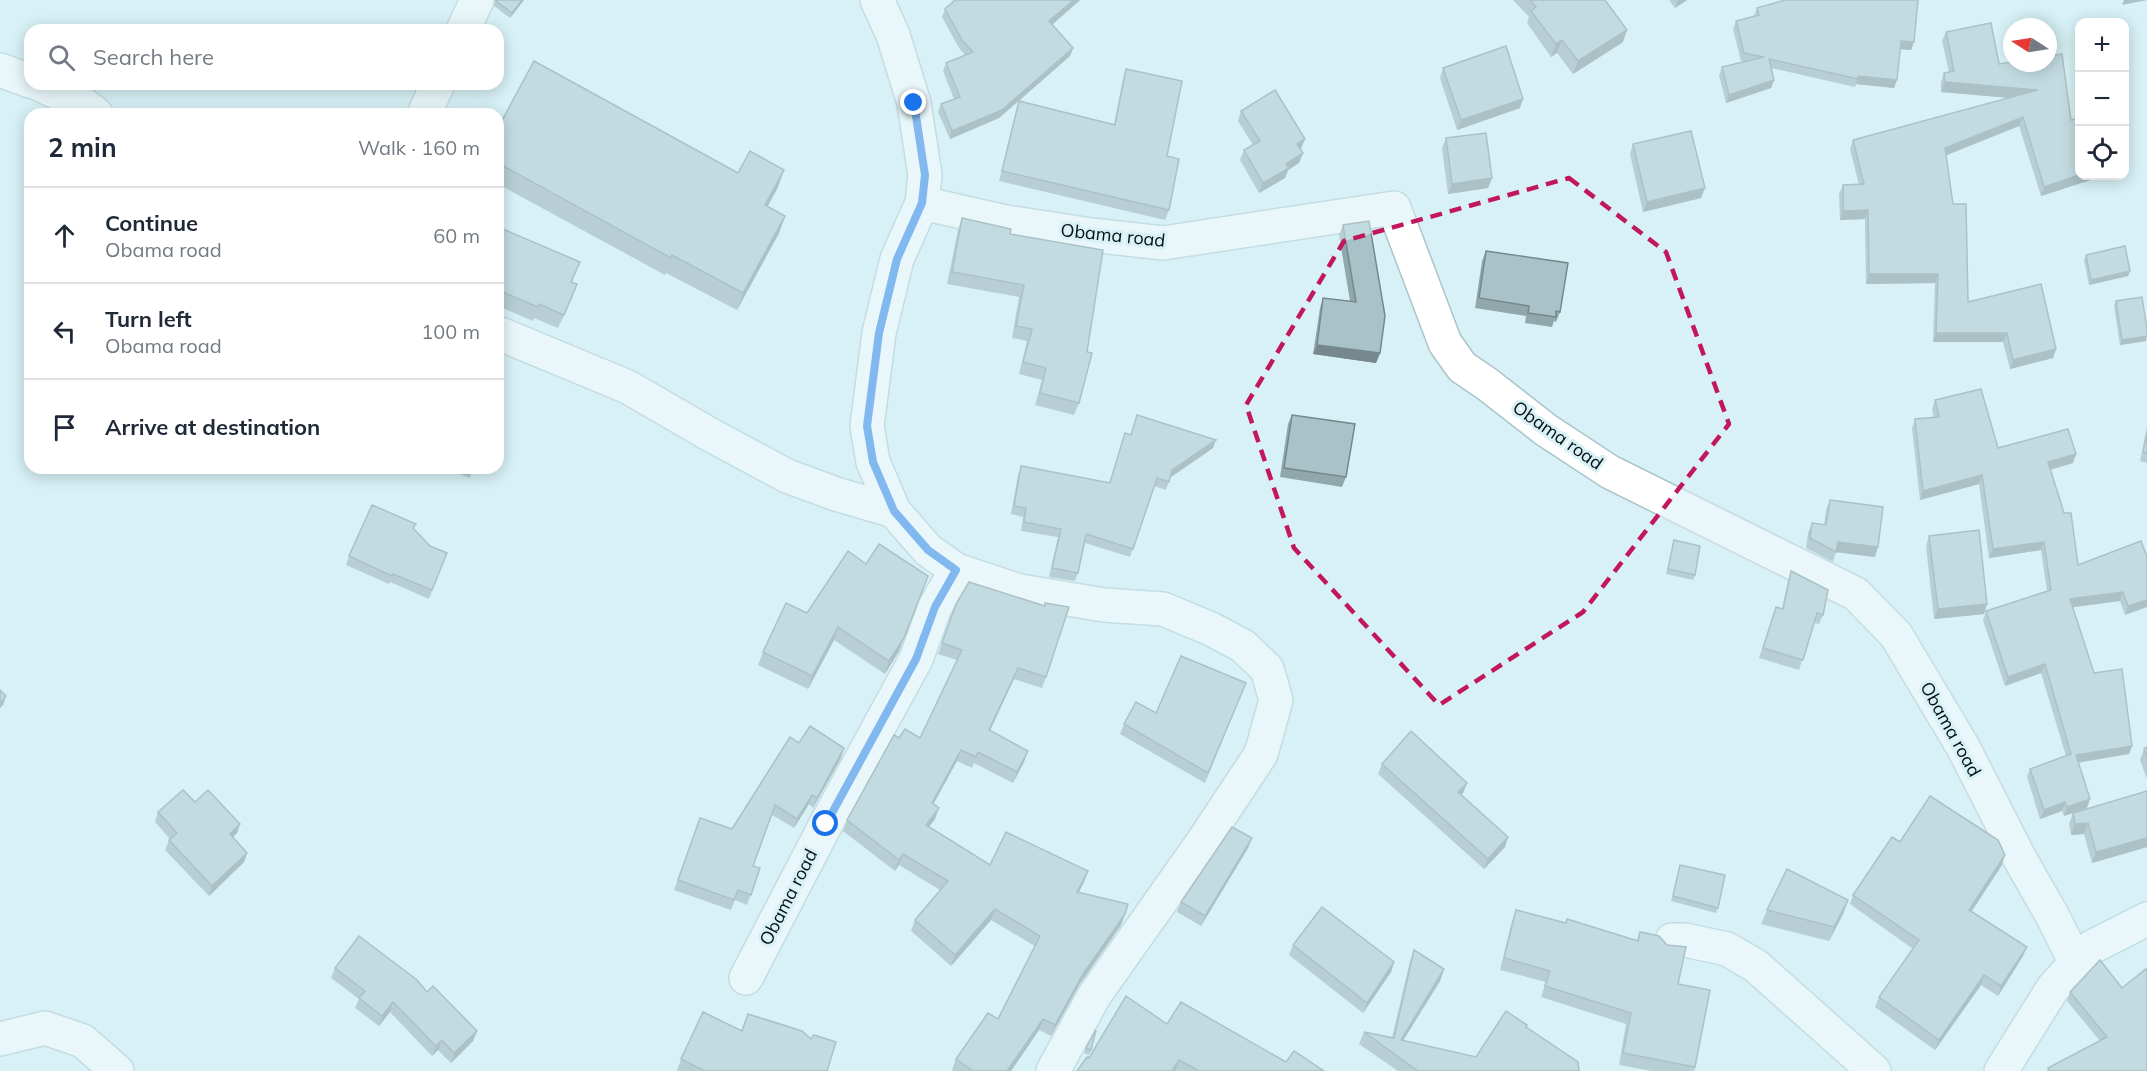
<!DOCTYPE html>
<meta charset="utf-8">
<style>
:root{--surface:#fff;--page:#f6f6f7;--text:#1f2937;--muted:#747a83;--line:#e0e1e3}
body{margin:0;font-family:Mulish,sans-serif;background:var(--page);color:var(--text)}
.controls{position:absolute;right:18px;top:18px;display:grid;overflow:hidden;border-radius:12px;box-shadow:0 3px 15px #0003}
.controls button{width:54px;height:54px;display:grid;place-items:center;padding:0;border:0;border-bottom:2px solid var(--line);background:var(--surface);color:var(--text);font:30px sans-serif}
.compass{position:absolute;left:2003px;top:18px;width:54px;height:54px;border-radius:50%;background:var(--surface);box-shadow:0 3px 15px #0003;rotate:282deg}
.stop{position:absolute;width:18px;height:18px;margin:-14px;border:4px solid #1a73e8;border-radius:50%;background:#fff}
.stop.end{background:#1a73e8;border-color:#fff;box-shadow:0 2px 6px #0008}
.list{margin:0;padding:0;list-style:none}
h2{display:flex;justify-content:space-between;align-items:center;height:78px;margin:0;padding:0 24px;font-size:26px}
h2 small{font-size:20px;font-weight:400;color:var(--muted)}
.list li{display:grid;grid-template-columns:39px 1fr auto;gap:18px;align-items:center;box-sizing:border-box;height:96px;padding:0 24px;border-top:2px solid var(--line)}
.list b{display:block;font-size:22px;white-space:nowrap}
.list p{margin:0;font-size:20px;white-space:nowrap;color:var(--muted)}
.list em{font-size:20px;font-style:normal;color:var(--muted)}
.icon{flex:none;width:33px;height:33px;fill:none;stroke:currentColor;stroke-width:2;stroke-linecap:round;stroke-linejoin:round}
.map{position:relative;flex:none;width:2147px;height:1071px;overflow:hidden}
.search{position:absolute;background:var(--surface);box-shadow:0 3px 15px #0003;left:24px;top:24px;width:480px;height:66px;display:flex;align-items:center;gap:15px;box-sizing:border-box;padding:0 21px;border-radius:18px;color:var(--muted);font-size:22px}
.panel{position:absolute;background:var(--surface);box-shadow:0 3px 15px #0003;left:24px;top:108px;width:480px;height:366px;border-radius:18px}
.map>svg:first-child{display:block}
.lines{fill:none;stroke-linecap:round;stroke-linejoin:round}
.street-casing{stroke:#abc5ca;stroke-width:36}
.street{stroke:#fff;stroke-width:33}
.wall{fill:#90a7ab}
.shaded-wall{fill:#76888b}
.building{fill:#a8c2c7;stroke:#76888b;stroke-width:1.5}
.route{stroke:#1a73e8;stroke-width:8}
.marked{fill:none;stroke:#c2185b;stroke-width:4.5;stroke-dasharray:12 8;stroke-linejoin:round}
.labels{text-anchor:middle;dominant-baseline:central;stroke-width:6;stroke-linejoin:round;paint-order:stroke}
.street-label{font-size:18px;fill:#081113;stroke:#d7f1f6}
</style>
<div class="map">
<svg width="2147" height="1071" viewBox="0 0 2147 1071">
<rect width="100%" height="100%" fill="#d7f1f6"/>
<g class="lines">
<defs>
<g id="street">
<path d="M 877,0 L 893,35 L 914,103 L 925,175 L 922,203 L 897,259 L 879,333 L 867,426 L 873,462 L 894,511 L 928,550 L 956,570 L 1020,591 L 1104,605 L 1163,609 L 1211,629 L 1243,646 L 1267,669 L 1276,700 L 1261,754 L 1202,843 L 1094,996 L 1053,1071"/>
<path d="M 463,30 L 477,0"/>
<path d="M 0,70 L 30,81"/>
<path d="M 39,84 L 84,105 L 96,114"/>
<path d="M 424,114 L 438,84"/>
<path d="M 922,203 L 1006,222 L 1091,235 L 1163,243 L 1394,208 L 1445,343 L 1462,367 L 1487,384 L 1546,430 L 1610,472 L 1856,594 L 1896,635 L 1963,747 L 2020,859 L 2053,917 L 2076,963"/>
<path d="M 498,333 L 628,387 L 709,434 L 787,476 L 836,494 L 894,511"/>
<path d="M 1672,940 L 1685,940 L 1727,949 L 1756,966 L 1874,1071"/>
<path d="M 746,978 L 826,824 L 916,659 L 935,607 L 956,570"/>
<path d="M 0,1039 L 45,1028 L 83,1041 L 117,1071"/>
<path d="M 2001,1071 L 2053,988 L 2076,963 L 2092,947 L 2147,919"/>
</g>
</defs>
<!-- street casing -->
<use href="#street" class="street-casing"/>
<!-- street -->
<use href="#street" class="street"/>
</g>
<!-- wall -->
<g class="wall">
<path d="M 495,0 L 524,0 L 510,18 L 494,6 Z"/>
<path d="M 955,0 L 1080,0 L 1052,25 L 1073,48 L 1070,56 L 999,118 L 950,139 L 938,112 L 941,104 L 954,99 L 943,71 L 946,63 L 965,55 L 959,48 L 942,17 L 945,9 Z"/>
<path d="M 1513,0 L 1605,0 L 1623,42 L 1573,74 L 1557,53 L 1551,57 L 1527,23 L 1529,17 Z"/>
<path d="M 1669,0 L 1687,0 L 1675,8 Z"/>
<path d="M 1757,8 L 1914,42 L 1911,50 L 1900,49 L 1894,88 L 1856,84 L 1855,87 L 1771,68 L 1774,80 L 1771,88 L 1726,103 L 1719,75 L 1722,67 L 1745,62 L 1741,61 L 1733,29 L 1736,21 L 1754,16 Z"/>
<path d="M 1946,32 L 1999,64 L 2079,176 L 2103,176 L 2041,196 L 2019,126 L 1946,155 L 1968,302 L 2056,349 L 2053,358 L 2010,369 L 2003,342 L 1933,342 L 1935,283 L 1866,284 L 1865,219 L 1840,220 L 1839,194 L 1843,185 L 1859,185 L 1850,149 L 1853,140 L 2011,98 L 1941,92 L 1941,82 L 1944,73 L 1949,72 L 1942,41 Z"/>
<path d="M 1443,68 L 1520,108 L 1457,130 L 1440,78 Z"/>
<path d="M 1126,69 L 1167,156 L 1169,210 L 1165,220 L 999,181 L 1016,111 L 1019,101 L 1114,124 L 1123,79 Z"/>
<path d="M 1241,111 L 1301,149 L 1300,149 L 1303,153 L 1299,163 L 1288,170 L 1285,178 L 1259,193 L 1240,160 L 1244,150 L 1253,145 L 1238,121 Z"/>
<path d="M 498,128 L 738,173 L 778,187 L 767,207 L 785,216 L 779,233 L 737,310 L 666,273 L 665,275 L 498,184 Z"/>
<path d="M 1446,138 L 1492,178 L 1488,188 L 1448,194 L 1442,148 Z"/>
<path d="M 1633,144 L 1701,198 L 1643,212 L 1630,154 Z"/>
<path d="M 962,218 L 1010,234 L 1079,403 L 1074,415 L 1035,405 L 1042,380 L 1019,374 L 1027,341 L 1012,338 L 1019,297 L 947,284 L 958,230 Z"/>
<path d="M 1343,225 L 1380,353 L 1376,363 L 1313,354 L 1320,308 L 1323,298 L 1350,301 L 1339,235 Z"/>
<path d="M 498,227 L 580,262 L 572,282 L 572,298 L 558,328 L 534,318 L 533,321 L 498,306 Z"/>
<path d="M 1486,251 L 1560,312 L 1556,322 L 1554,321 L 1552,327 L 1525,323 L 1526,316 L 1475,308 L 1482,261 Z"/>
<path d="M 2086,255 L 2128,276 L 2089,285 L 2084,260 Z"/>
<path d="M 2116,301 L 2146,341 L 2120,345 L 2114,306 Z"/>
<path d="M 1935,400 L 1998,448 L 2076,454 L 2073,463 L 2050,470 L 2078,565 L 2147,557 L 2125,615 L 2120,601 L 2073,607 L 2094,673 L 2132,746 L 2129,754 L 2078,763 L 2087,808 L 2064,816 L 2062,811 L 2040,819 L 2027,777 L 2030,769 L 2066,756 L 2041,673 L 2005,686 L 1983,620 L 1986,611 L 2047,591 L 2041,550 L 1989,558 L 1979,484 L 1920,500 L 1912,428 L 1915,419 L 1934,418 L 1932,409 Z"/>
<path d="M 1137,415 L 1213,448 L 1170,478 L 1166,490 L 1154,486 L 1130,557 L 1085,543 L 1078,573 L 1075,581 L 1049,577 L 1058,537 L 1021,531 L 1023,517 L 1011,514 L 1018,475 L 1021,466 L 1109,483 L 1125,433 L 1131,435 Z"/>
<path d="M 1292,415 L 1346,477 L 1342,487 L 1280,477 L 1288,424 Z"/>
<path d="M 2147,427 L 2147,463 L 2140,461 Z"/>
<path d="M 446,468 L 473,468 L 470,478 L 446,469 Z"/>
<path d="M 1830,500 L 1875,557 L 1836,552 L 1833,562 L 1806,548 L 1808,533 L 1812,523 L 1824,525 L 1826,510 Z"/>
<path d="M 414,529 L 430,546 L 447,553 L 429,599 L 390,582 L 389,584 L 346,565 L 349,556 Z"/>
<path d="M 1929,536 L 1984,614 L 1934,619 L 1926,546 Z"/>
<path d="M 1674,540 L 1695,575 L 1693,580 L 1666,574 Z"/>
<path d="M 866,564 L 923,589 L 899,651 L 885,674 L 834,640 L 808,689 L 758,665 L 763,652 Z"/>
<path d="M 1791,571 L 1823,615 L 1819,624 L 1814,623 L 1799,670 L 1759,658 L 1776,607 L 1782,609 L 1788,581 Z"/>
<path d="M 1045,603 L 1046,677 L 1042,688 L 1014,679 L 990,730 L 1024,762 L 1013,783 L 974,763 L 972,768 L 957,761 L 933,804 L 935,819 L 929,827 L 990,865 L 1088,871 L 1084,882 L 1079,892 L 1125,914 L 1121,925 L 1079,985 L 1051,1036 L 1039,1030 L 1011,1071 L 954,1071 L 952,1070 L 956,1059 L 998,1019 L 1035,946 L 991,920 L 951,966 L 911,931 L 915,920 L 940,890 L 899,865 L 895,871 L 843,831 L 847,820 L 899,738 L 920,738 L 957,660 L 938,654 L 956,604 L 1044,606 Z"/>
<path d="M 1246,683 L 1205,783 L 1120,734 L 1124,724 Z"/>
<path d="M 799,743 L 841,758 L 813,808 L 809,804 L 794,828 L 772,815 L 753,866 L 760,868 L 747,905 L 735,900 L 731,910 L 674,890 L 700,818 L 732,829 Z"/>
<path d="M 2147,747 L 2147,779 L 2140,760 L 2144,749 Z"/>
<path d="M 1382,764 L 1467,783 L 1463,793 L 1461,795 L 1508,837 L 1505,847 L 1484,869 L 1378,774 Z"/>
<path d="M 2147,791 L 2147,847 L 2092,863 L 2084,834 L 2071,835 L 2069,824 L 2073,813 Z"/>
<path d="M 158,812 L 240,824 L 237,833 L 233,837 L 247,853 L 244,862 L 209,896 L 165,850 L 169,840 L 170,839 L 155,822 Z"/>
<path d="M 1900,842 L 2002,865 L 1971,911 L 2023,956 L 1998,996 L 1981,985 L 1935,1050 L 1875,1007 L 1879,997 L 1913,949 L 1850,904 L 1853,895 Z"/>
<path d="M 1248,848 L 1201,926 L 1177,912 L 1181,902 Z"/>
<path d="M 1680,865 L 1718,908 L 1716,913 L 1671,901 Z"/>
<path d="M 1848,900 L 1843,914 L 1829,941 L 1761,924 L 1767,910 Z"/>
<path d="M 1516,910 L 1566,923 L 1637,940 L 1640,932 L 1678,984 L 1695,1067 L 1694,1071 L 1652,1071 L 1619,1065 L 1626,1024 L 1541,997 L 1546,982 L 1500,970 L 1512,921 Z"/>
<path d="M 1293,945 L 1394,962 L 1391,972 L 1363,1013 L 1289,955 Z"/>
<path d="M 1414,950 L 1444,969 L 1440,981 L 1403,1040 L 1476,1057 L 1526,1027 L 1579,1071 L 1398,1071 L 1359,1044 L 1364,1032 L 1392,1038 L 1410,961 Z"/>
<path d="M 335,968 L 427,992 L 477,1031 L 473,1041 L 451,1063 L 438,1050 L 432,1056 L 390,1012 L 379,1026 L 355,1008 L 359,999 L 331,978 Z"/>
<path d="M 2122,988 L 2147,1071 L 2047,1071 L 2048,1068 L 2100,1041 L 2067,1001 L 2070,992 Z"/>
<path d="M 748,1014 L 827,1071 L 677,1071 L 681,1059 L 741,1031 Z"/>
<path d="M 1167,1024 L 1286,1062 L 1324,1071 L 1077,1071 L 1089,1058 Z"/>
<path d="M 1086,1048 L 1091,1050 L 1089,1055 L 1084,1053 Z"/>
</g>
<!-- shaded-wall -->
<g class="shaded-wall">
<path d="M 522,0 L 524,0 L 510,18 L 512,13 Z"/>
<path d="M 1074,0 L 1080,0 L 1046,30 L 1049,21 Z"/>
<path d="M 1678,0 L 1687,0 L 1675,8 Z"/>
<path d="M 2124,0 L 2147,0 L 2122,5 Z"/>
<path d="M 1627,30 L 1623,42 L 1573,74 L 1578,61 Z"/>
<path d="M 1562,40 L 1557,53 L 1551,57 L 1556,44 Z"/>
<path d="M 1901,41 L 1914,42 L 1911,50 L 1898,49 Z"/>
<path d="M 1073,48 L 1070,56 L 999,118 L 950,139 L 952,131 Z"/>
<path d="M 1858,76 L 1897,80 L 1894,88 L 1856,84 Z"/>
<path d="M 1774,80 L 1771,88 L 1726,103 L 1729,95 Z"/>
<path d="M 1945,82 L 2038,90 L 2034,100 L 1941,92 Z"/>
<path d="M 1523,99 L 1520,108 L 1457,130 L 1461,120 Z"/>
<path d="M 2023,117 L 2019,126 L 1942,157 L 1945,148 Z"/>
<path d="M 1305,139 L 1301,149 L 1293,154 L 1297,144 Z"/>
<path d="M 1303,153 L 1299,163 L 1288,170 L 1285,178 L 1259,193 L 1263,183 L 1286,164 Z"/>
<path d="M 784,170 L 778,187 L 759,222 L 765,205 Z"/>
<path d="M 2079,175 L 2103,176 L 2041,196 L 2044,187 Z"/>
<path d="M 1492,178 L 1488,188 L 1448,194 L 1452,184 Z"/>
<path d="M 1705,188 L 1701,198 L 1643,212 L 1647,202 Z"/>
<path d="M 1868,210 L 1865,219 L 1840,220 L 1843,211 Z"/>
<path d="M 785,216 L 779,233 L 737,310 L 743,293 Z"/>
<path d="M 2130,271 L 2128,276 L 2089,285 L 2091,280 Z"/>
<path d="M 1869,274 L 1938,274 L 1935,283 L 1866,284 Z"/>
<path d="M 577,284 L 572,298 L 558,328 L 564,315 Z"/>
<path d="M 1936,333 L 2007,333 L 2003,342 L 1933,342 Z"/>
<path d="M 2147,336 L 2146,341 L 2120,345 L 2122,340 Z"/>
<path d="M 1317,345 L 1380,353 L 1376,363 L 1313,354 Z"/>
<path d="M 2056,349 L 2053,358 L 2010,369 L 2013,360 Z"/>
<path d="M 1216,440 L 1213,448 L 1169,478 L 1172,470 Z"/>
<path d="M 2076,454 L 2073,463 L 2045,471 L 2048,462 Z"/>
<path d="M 1982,475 L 1979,484 L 1920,500 L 1923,491 Z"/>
<path d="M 1838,542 L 1878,547 L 1875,557 L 1835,552 Z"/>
<path d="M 2044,542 L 2041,550 L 1989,558 L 1993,549 Z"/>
<path d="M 923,589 L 899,651 L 885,674 L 889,661 Z"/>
<path d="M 2123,592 L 2120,601 L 2067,608 L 2070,599 Z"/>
<path d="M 2147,600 L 2147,607 L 2125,615 L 2128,606 Z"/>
<path d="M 1987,604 L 1984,614 L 1934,619 L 1938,609 Z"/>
<path d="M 838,627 L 834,640 L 808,689 L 812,676 Z"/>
<path d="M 2045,664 L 2041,673 L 2005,686 L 2008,677 Z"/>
<path d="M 1018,668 L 1014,679 L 985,741 L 989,730 Z"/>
<path d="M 6,696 L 3,705 L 0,708 L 0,703 Z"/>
<path d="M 2132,746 L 2129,754 L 2072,763 L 2076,755 Z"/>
<path d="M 844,748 L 841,758 L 813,808 L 817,798 Z"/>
<path d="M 961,750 L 957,761 L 928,814 L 932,803 Z"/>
<path d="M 1028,751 L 1024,762 L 1013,783 L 1017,772 Z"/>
<path d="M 1467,783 L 1463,793 L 1455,802 L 1458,792 Z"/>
<path d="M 812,795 L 809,804 L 794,828 L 797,819 Z"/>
<path d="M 2090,799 L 2087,808 L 2064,816 L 2067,807 Z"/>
<path d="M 2065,802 L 2062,811 L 2040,819 L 2044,810 Z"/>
<path d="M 939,808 L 935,819 L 922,836 L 926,825 Z"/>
<path d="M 2088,823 L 2084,834 L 2071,835 L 2075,824 Z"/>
<path d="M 240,824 L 237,833 L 226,844 L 230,834 Z"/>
<path d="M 1508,837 L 1505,847 L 1484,869 L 1488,859 Z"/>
<path d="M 1252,838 L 1248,848 L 1201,926 L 1205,916 Z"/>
<path d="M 2147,838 L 2147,847 L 2092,863 L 2096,852 Z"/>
<path d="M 247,853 L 244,862 L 209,896 L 212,886 Z"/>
<path d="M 903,854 L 899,865 L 895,871 L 899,860 Z"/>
<path d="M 2005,855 L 2002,865 L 1966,920 L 1969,910 Z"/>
<path d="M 1088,871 L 1084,882 L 1073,903 L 1077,892 Z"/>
<path d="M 1848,900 L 1843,914 L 1829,941 L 1834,927 Z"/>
<path d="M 995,909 L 991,920 L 951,966 L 955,955 Z"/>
<path d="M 1125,914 L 1121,925 L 1079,985 L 1051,1036 L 1055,1025 L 1083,974 Z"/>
<path d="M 2027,947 L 2023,956 L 1998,996 L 2001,986 Z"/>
<path d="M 1394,962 L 1391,972 L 1363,1013 L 1367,1003 Z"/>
<path d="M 1444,969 L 1440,981 L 1396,1052 L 1401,1040 Z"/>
<path d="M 1984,975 L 1981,985 L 1935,1050 L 1939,1040 Z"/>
<path d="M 393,1002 L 390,1012 L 379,1026 L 382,1016 Z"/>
<path d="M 1043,1019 L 1039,1030 L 1011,1071 L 1007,1071 Z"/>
<path d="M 477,1031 L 473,1041 L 451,1063 L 454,1053 Z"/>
<path d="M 442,1040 L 438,1050 L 432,1056 L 436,1046 Z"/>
<path d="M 1179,1060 L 1175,1071 L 1172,1071 Z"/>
</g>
<!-- building -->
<g class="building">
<path d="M 496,0 L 522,0 L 512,13 L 496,1 Z"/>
<path d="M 955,0 L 1074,0 L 1049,21 L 1073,48 L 1002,110 L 952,131 L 941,104 L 960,97 L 946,63 L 973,52 L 962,40 L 945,9 Z"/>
<path d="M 1530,0 L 1605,0 L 1627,30 L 1578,61 L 1562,40 L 1556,44 L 1531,11 L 1536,7 Z"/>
<path d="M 1785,0 L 1918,0 L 1914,42 L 1901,41 L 1897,80 L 1858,76 L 1858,79 L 1769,59 L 1774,80 L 1729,95 L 1722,67 L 1764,57 L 1744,53 L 1736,21 L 1759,15 L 1757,8 Z"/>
<path d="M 1991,23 L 1999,64 L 2012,62 L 2012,63 L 2048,63 L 2048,56 L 2062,54 L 2071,120 L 2079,118 L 2079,175 L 2044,187 L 2023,117 L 1945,148 L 1953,204 L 1966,204 L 1968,302 L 2041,284 L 2056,349 L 2013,360 L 2007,333 L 1936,333 L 1938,274 L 1869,274 L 1868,210 L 1843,211 L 1843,185 L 1864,184 L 1853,140 L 2038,90 L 1945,82 L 1944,73 L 1954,71 L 1946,32 Z"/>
<path d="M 1506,46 L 1523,99 L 1461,120 L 1443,68 Z"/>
<path d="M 534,61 L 738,173 L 750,151 L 784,170 L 765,205 L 785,216 L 743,293 L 672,255 L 671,258 L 498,163 L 498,128 Z"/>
<path d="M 1126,69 L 1182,81 L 1167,156 L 1179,159 L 1169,210 L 1002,171 L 1019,101 L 1115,125 Z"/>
<path d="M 1275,90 L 1305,139 L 1297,144 L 1303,153 L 1286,164 L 1289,168 L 1263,183 L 1244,150 L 1260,141 L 1241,111 Z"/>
<path d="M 1691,131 L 1705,188 L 1647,202 L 1633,144 Z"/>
<path d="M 1486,133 L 1492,178 L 1452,184 L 1446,138 Z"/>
<path d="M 962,218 L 1011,229 L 1010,234 L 1103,250 L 1087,352 L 1092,353 L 1079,403 L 1040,393 L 1046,368 L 1023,362 L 1032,329 L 1016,326 L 1024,285 L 952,272 Z"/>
<path d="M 1369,221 L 1385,316 L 1380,353 L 1317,345 L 1323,298 L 1356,302 L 1343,225 Z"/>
<path d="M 498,227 L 580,262 L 571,282 L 577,284 L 564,315 L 539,304 L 538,307 L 498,290 Z"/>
<path d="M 2125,246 L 2130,271 L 2091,280 L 2086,255 Z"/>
<path d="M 1486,251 L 1568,263 L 1560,312 L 1556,311 L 1556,317 L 1528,313 L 1529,306 L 1479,298 Z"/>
<path d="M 2142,297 L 2147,329 L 2147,336 L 2122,340 L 2116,301 Z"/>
<path d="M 1981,389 L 1998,448 L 2068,429 L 2076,454 L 2048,462 L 2064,513 L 2071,513 L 2078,565 L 2141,541 L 2147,557 L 2147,600 L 2128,606 L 2123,592 L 2070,599 L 2094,673 L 2122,669 L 2132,746 L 2076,755 L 2090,799 L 2067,807 L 2065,802 L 2044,810 L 2030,769 L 2071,754 L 2045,664 L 2008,677 L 1986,611 L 2051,590 L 2044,542 L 1993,549 L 1982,475 L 1923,491 L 1915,419 L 1939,417 L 1935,400 Z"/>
<path d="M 1137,415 L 1216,440 L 1172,470 L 1169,482 L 1157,478 L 1133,549 L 1086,534 L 1078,573 L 1052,568 L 1061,529 L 1024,522 L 1026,508 L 1014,506 L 1021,466 L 1110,483 L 1125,433 L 1131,435 Z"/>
<path d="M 1292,415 L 1355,424 L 1346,477 L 1284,468 Z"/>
<path d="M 2147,433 L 2147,453 L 2143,452 Z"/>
<path d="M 1830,500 L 1883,507 L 1878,547 L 1838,542 L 1836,552 L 1810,538 L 1812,523 L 1826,525 Z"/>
<path d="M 372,505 L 416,524 L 413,528 L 430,546 L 447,553 L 432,590 L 393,574 L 392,576 L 349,556 Z"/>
<path d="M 1979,530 L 1987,604 L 1938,609 L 1929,536 Z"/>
<path d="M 1674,540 L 1700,546 L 1695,575 L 1668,569 Z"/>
<path d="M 879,544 L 928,576 L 904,638 L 889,661 L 838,627 L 812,676 L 763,652 L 786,603 L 807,613 L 848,551 L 866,564 Z"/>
<path d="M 1791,571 L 1828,590 L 1823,615 L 1817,613 L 1803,660 L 1763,648 L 1776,607 L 1783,609 Z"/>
<path d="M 969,582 L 1045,606 L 1045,603 L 1069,607 L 1046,677 L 1018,668 L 989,730 L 1028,751 L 1017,772 L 978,752 L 976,757 L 961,750 L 932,803 L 939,808 L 926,825 L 990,865 L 1006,832 L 1088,871 L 1077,892 L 1128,904 L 1125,914 L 1083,974 L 1055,1025 L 1043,1019 L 1007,1071 L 973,1071 L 956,1059 L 988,1013 L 998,1019 L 1040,936 L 995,909 L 955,955 L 915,920 L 948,881 L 903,854 L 899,860 L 847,820 L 894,735 L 899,738 L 905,729 L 920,738 L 962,650 L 942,643 L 956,604 Z"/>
<path d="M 1181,656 L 1246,683 L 1208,773 L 1124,724 L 1136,702 L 1156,713 Z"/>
<path d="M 0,690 L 6,696 L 0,703 Z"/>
<path d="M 810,726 L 844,748 L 817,798 L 812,795 L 797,819 L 775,805 L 753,866 L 760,868 L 751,895 L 738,890 L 734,900 L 678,880 L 700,818 L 732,829 L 790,737 L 799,743 Z"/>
<path d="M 1411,731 L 1467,783 L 1458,792 L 1508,837 L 1488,859 L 1382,764 Z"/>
<path d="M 2147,747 L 2147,757 L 2144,749 Z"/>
<path d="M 183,790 L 195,802 L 208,790 L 240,824 L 230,834 L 247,853 L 212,886 L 169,840 L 177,833 L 158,812 Z"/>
<path d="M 2147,791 L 2147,838 L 2096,852 L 2088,823 L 2075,824 L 2073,813 Z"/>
<path d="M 1930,796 L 1998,840 L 2005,855 L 1969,910 L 2027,947 L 2001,986 L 1984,975 L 1939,1040 L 1879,997 L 1919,940 L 1853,895 L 1892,837 L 1900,842 Z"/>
<path d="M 1232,827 L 1252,838 L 1205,916 L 1181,902 Z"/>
<path d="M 1680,865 L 1725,875 L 1718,908 L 1673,896 Z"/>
<path d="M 1787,869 L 1848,900 L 1834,927 L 1767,910 Z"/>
<path d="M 1322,907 L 1394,962 L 1367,1003 L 1293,945 Z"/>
<path d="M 1516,910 L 1566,923 L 1567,919 L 1638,941 L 1640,932 L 1659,936 L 1667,945 L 1686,947 L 1678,984 L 1710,990 L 1695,1067 L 1623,1053 L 1631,1013 L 1545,986 L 1550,971 L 1504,958 Z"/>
<path d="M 359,936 L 417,980 L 427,992 L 433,986 L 477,1031 L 454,1053 L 442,1040 L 436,1046 L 393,1002 L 382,1016 L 359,998 L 365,991 L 335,968 Z"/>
<path d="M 1414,950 L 1444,969 L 1401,1040 L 1476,1057 L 1506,1011 L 1527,1025 L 1526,1027 L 1578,1062 L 1579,1071 L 1418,1071 L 1364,1032 L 1394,1038 Z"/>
<path d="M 2100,960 L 2122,988 L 2147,968 L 2147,1071 L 2050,1071 L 2048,1068 L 2107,1037 L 2070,992 Z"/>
<path d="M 1126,996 L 1167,1024 L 1181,1002 L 1286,1062 L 1294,1051 L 1324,1071 L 1199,1071 L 1179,1060 L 1172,1071 L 1077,1071 L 1087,1057 L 1089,1058 Z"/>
<path d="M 703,1012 L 742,1031 L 748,1014 L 802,1031 L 811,1039 L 814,1035 L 836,1042 L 827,1071 L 705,1071 L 681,1059 Z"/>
<path d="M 1096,1030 L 1091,1050 L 1086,1048 Z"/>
</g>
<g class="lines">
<!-- route -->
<path class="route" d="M 826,824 L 916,659 L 935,607 L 956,570 L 928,550 L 894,511 L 873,462 L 867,426 L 879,333 L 897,259 L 922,203 L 925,175 L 914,103"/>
</g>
<!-- marked area -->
<path d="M0 0H2147V1071H0ZM 1569,178 L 1666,252 L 1729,424 L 1583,612 L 1439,705 L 1294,548 L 1246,405 L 1344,241 Z" fill="#d7f1f6" fill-opacity=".55" fill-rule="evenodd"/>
<path class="marked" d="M 1569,178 L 1666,252 L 1729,424 L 1583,612 L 1439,705 L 1294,548 L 1246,405 L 1344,241 Z"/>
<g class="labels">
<!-- street labels -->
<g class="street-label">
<text transform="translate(1113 235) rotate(6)">Obama road</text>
<text transform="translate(1558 435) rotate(35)">Obama road</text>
<text transform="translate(1951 729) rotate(61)">Obama road</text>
<text transform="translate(788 897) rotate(-63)">Obama road</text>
</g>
</g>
</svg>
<div class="controls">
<button>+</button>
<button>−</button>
<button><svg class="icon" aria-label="locate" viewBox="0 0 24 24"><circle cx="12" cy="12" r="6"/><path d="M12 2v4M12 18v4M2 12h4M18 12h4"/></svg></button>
</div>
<svg class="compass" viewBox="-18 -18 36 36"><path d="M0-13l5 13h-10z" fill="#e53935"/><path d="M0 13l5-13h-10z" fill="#747a83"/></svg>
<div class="stop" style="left:826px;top:824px"></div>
<div class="stop end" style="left:914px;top:103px"></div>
<div class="search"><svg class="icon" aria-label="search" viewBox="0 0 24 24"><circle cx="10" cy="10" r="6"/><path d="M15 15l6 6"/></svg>Search here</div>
<section class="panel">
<h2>2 min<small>Walk · 160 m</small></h2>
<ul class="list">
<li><svg class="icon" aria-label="ahead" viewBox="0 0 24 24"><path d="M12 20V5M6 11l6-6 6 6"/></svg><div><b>Continue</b><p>Obama road</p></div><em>60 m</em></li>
<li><svg class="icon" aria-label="left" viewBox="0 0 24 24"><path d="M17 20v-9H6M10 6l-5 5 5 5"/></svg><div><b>Turn left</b><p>Obama road</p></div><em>100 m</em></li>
<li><svg class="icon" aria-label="arrive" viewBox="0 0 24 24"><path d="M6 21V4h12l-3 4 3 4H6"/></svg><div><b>Arrive at destination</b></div></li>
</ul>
</section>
</div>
